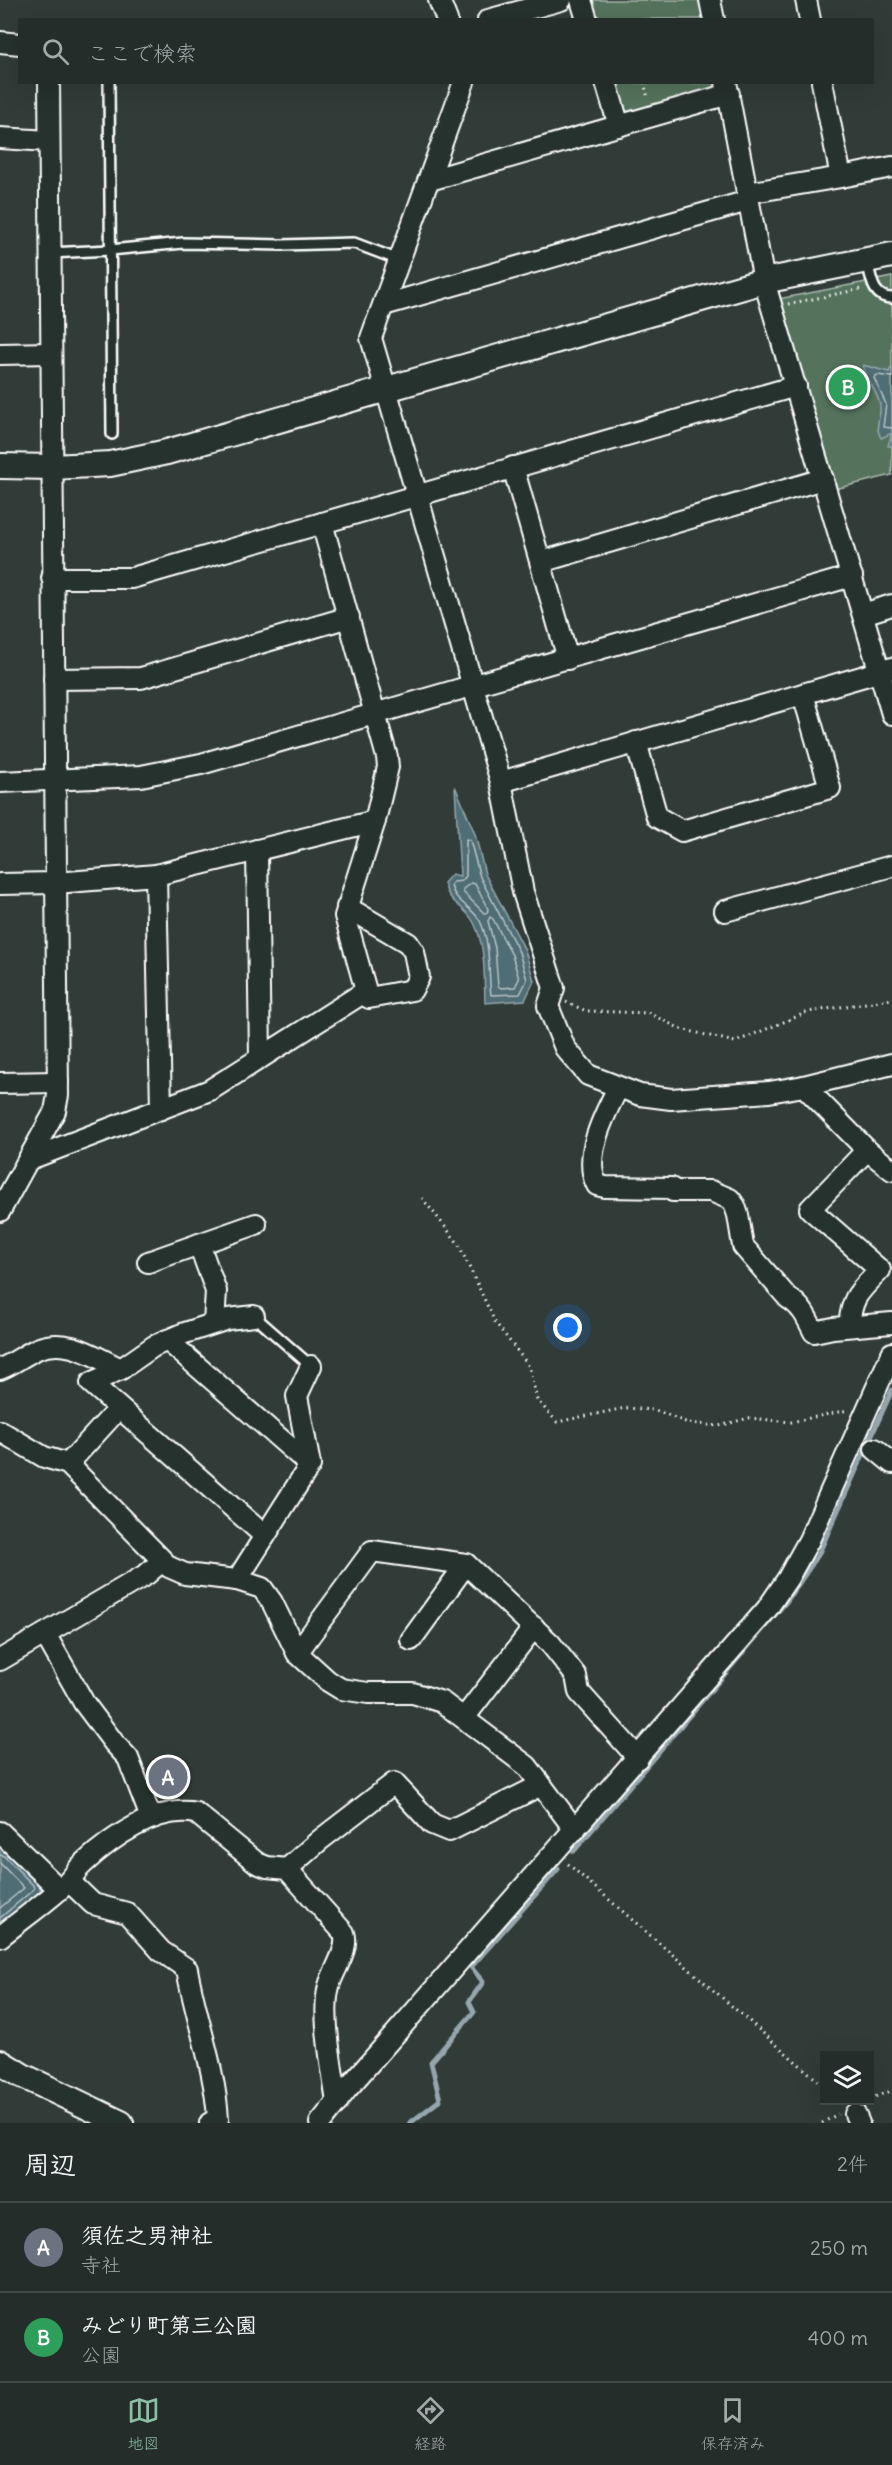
<!DOCTYPE html>
<html lang="ja">
<meta charset="utf-8">
<style>
:root{--surface:#252d2b;--page:#2d3533;--text:#f1f3f6;--muted:#a3a8a9;--line:#424947;--accent:#8abfa5}
body{margin:0;font-family:Delius,"Klee One",sans-serif;background:var(--page);color:var(--text)}
.controls{position:absolute;right:18px;bottom:18px;display:grid;overflow:hidden;border-radius:0px;box-shadow:0 6px 24px #0002}
.controls button{width:54px;height:54px;display:grid;place-items:center;padding:0;border:0;border-bottom:2px solid var(--line);background:var(--surface);color:var(--text);font:30px sans-serif}
.you{position:absolute;left:568px;top:1328px;width:21px;height:21px;margin:-15px;border:4px solid #fff;border-radius:50%;background:#1a73e8;box-shadow:0 0 0 9px #1a73e833}
.badge{display:grid;place-items:center;width:39px;height:39px;border-radius:50%;background:var(--accent);color:#fff;font-size:20px;font-weight:700}
.pin{position:absolute;translate:-50% -50%;border:3px solid #fff;box-shadow:0 2px 6px #0006}
.list{margin:0;padding:0;list-style:none}
h2{display:flex;justify-content:space-between;align-items:center;height:78px;margin:0;padding:0 24px;font-size:26px}
h2 small{font-size:20px;font-weight:400;color:var(--muted)}
.list li{display:grid;grid-template-columns:39px 1fr auto;gap:18px;align-items:center;box-sizing:border-box;height:90px;padding:0 24px;border-top:2px solid var(--line)}
.list b{display:block;font-size:22px;white-space:nowrap}
.list p{margin:0;font-size:20px;white-space:nowrap;color:var(--muted)}
.list em{font-size:20px;font-style:normal;color:var(--muted)}
.icon{flex:none;width:33px;height:33px;fill:none;stroke:currentColor;stroke-width:2;stroke-linecap:round;stroke-linejoin:round}
.map{position:relative;flex:none;width:892px;height:2123px;overflow:hidden}
.search{position:absolute;background:var(--surface);box-shadow:0 6px 24px #0002;left:18px;right:18px;top:18px;height:66px;display:flex;align-items:center;gap:15px;box-sizing:border-box;padding:0 21px;border-radius:0px;color:var(--muted);font-size:22px}
.sheet{height:258px;background:var(--surface)}
nav{display:flex;justify-content:space-around;align-items:center;box-sizing:border-box;height:84px;border-top:2px solid var(--line);background:var(--surface);font-size:16px;color:var(--muted)}
nav a{display:grid;justify-items:center;gap:3px}
nav .on{color:var(--accent)}
.map>svg:first-child{display:block}
.green{fill:#55735c;stroke:#aab9ae;stroke-width:1.5}
.water{fill:#4f6d75;stroke:#95a7ac;stroke-width:1.5}
.lines{fill:none;stroke-linecap:round;stroke-linejoin:round}
.shore{stroke:#b9c5c8;stroke-width:1.5}
.stream{stroke:#95a7ac;stroke-width:5}
.service-casing{stroke:#fff;stroke-width:14}
.minor-casing{stroke:#fff;stroke-width:24}
.tertiary-casing{stroke:#fff;stroke-width:28}
.path{stroke:#fff;stroke-width:3;stroke-dasharray:1.5 4.5;stroke-linecap:butt}
.service{stroke:#26332d;stroke-width:9}
.minor{stroke:#26332d;stroke-width:20}
.tertiary{stroke:#26332d;stroke-width:24}
</style>
<div class="map">
<svg width="892" height="2123" viewBox="0 0 892 2123">
<rect width="100%" height="100%" fill="#313c39"/>
<filter id="ink" filterUnits="userSpaceOnUse"><feTurbulence type="fractalNoise" baseFrequency=".0167" numOctaves="2"/><feDisplacementMap in="SourceGraphic" scale="12" xChannelSelector="R" yChannelSelector="G"/><feConvolveMatrix kernelMatrix="1 2 1 2 8 2 1 2 1" color-interpolation-filters="sRGB"/></filter>
<g filter="url(#ink)">
<!-- green -->
<g class="green">
<path d="M 593,0 L 700,0 L 703,19 L 592,19 L 588,6 Z"/>
<path d="M 612,83 L 716,83 L 717,89 L 630,116 L 622,114 Z"/>
<path d="M 892,277 L 892,475 L 835,489 L 778,299 Z"/>
</g>
<!-- water -->
<g class="water">
<path d="M 863,365 L 889,372 L 892,365 L 892,446 L 888,446 L 892,433 L 881,438 C 873,422 882,420 880,405 C 878,393 866,379 863,365 Z"/>
<path d="M 455,786 L 475,834 L 485,874 L 525,950 L 534,981 L 525,1000 L 485,1003 C 484,978 486,946 474,923 C 466,906 449,905 444,883 L 452,874 L 460,876 Z"/>
<path d="M 4,1848 L 40,1883 L 40,1893 L 0,1925 L 0,1851 Z"/>
</g>
<g class="lines">
<!-- shore -->
<g class="shore">
<path d="M 892,377 L 877,375 L 874,378 L 886,404 L 883,427 L 892,428"/>
<path d="M 466,839 L 470,840 L 480,877 L 519,952 L 527,980 L 520,994 L 491,995 C 488,971 491,943 480,921 C 473,907 454,902 451,885 L 453,882 L 462,881 L 466,876 Z"/>
<path d="M 471,883 L 475,884 L 488,909 L 487,913 L 484,913 L 463,892 L 463,889 Z"/>
<path d="M 490,917 L 493,919 L 512,955 L 519,979 L 515,987 L 501,988 L 498,986 L 495,948 L 488,921 Z"/>
<path d="M 0,1855 L 4,1856 L 33,1885 L 34,1889 L 0,1918"/>
<path d="M 0,1863 L 24,1888 L 0,1908"/>
</g>
<!-- stream -->
<g class="stream">
<path d="M 574,1851 L 786,1602 L 818,1555 L 892,1390"/>
<path d="M 410,2123 L 440,2100 L 431,2062 L 474,2012 L 469,2002 L 483,1982 L 471,1967 L 558,1869"/>
</g>
<defs>
<g id="service">
<path d="M 109,82 L 112,434"/>
<path d="M 50,253 L 110,250 L 183,243 L 282,245 L 354,243 L 399,260"/>
<path d="M 867,260 C 871,275 871,298 892,298"/>
<path d="M 254,1316 L 311,1366"/>
</g>
<g id="minor">
<path d="M 439,0 L 447,20"/>
<path d="M 581,0 L 587,20"/>
<path d="M 710,0 L 714,20"/>
<path d="M 806,0 L 810,20"/>
<path d="M 488,20 L 561,0"/>
<path d="M 0,42 L 20,44"/>
<path d="M 464,82 L 371,338 L 501,782 L 523,892 L 554,988 L 548,1006 L 565,1048 L 588,1075 L 640,1095 L 671,1099 L 769,1092 L 804,1086 L 867,1150 L 892,1170"/>
<path d="M 606,82 L 619,126"/>
<path d="M 726,82 L 764,281 L 892,714"/>
<path d="M 0,138 L 49,141"/>
<path d="M 841,177 L 892,167"/>
<path d="M 430,180 L 729,94"/>
<path d="M 747,193 L 841,177 L 822,82"/>
<path d="M 384,305 L 748,201"/>
<path d="M 0,354 L 50,353"/>
<path d="M 513,467 L 568,659"/>
<path d="M 541,562 L 823,479"/>
<path d="M 52,578 L 132,578 L 796,386"/>
<path d="M 863,614 L 892,605"/>
<path d="M 54,679 L 141,678 L 349,617"/>
<path d="M 636,742 L 657,817 L 682,831 L 830,788 L 803,694"/>
<path d="M 0,782 L 141,776 L 201,764 L 852,576"/>
<path d="M 501,782 L 892,668"/>
<path d="M 257,850 L 260,1058"/>
<path d="M 156,875 L 161,1109"/>
<path d="M 0,884 L 55,883 L 156,875 L 375,821"/>
<path d="M 347,907 L 408,943 L 414,952 L 419,977 L 412,990 L 369,998 L 366,991"/>
<path d="M 725,911 L 892,866"/>
<path d="M 0,1083 L 58,1082"/>
<path d="M 804,1086 L 892,1064"/>
<path d="M 618,1088 C 605,1113 582,1157 597,1185 L 605,1187 L 671,1188 L 673,1191 L 711,1191 L 730,1199 L 735,1206 L 738,1215 L 743,1246 L 788,1298 C 802,1306 807,1318 814,1332 L 833,1328 L 892,1323"/>
<path d="M 30,1159 L 210,1090 L 366,991 L 345,916 L 375,821 L 388,767 L 387,757 L 322,523"/>
<path d="M 0,1211 L 55,1111 L 58,1095 L 49,82"/>
<path d="M 199,1244 L 216,1291 L 214,1323"/>
<path d="M 148,1262 L 256,1224"/>
<path d="M 254,1316 L 228,1319 L 182,1334 L 154,1346 L 121,1369 L 91,1383 L 265,1536"/>
<path d="M 849,1326 C 852,1295 859,1292 880,1270 L 810,1209 L 867,1150"/>
<path d="M 167,1340 L 310,1465"/>
<path d="M 0,1369 C 13,1364 24,1355 37,1349 C 67,1336 95,1357 121,1369"/>
<path d="M 0,1431 L 44,1457 L 68,1464 L 169,1567 L 185,1574 L 237,1580 L 262,1588 L 272,1602 L 297,1653 L 328,1681 L 341,1689 L 368,1693 L 413,1693 L 442,1702 L 527,1766 L 575,1830"/>
<path d="M 875,1449 L 892,1463"/>
<path d="M 68,1464 L 119,1408"/>
<path d="M 237,1580 L 310,1465 L 297,1396 L 311,1366"/>
<path d="M 45,1634 L 84,1703 L 114,1743 L 128,1758 L 151,1818"/>
<path d="M 411,1640 L 466,1564"/>
<path d="M 297,1653 L 372,1551 L 466,1564 L 550,1643 L 576,1676 L 579,1692 L 638,1758"/>
<path d="M 0,1660 L 147,1574 L 162,1561"/>
<path d="M 464,1718 L 534,1627"/>
<path d="M 0,1832 L 59,1889"/>
<path d="M 287,1869 L 320,1840 L 394,1783 L 432,1824 L 449,1831 L 541,1785"/>
<path d="M 69,1881 L 93,1904 L 127,1913 L 161,1951 L 187,1969 C 196,2020 215,2068 218,2119 L 210,2123"/>
<path d="M 0,1937 C 22,1919 47,1902 68,1882 C 74,1876 77,1869 83,1864 C 111,1838 157,1805 196,1813 L 257,1863 L 267,1867 L 287,1869 L 344,1933 C 350,1949 333,1970 329,1986 C 321,2015 333,2072 337,2103"/>
<path d="M 855,2114 L 859,2123"/>
<path d="M 320,2123 L 347,2089 L 767,1609 L 788,1578 L 809,1540 L 892,1353"/>
</g>
<g id="tertiary">
<path d="M 0,466 L 53,467 L 110,464 L 167,452 L 764,281 L 892,255"/>
<path d="M 0,2062 L 21,2075 L 121,2123"/>
</g>
</defs>
<!-- service casing -->
<use href="#service" class="service-casing"/>
<!-- minor casing -->
<use href="#minor" class="minor-casing"/>
<!-- tertiary casing -->
<use href="#tertiary" class="tertiary-casing"/>
<!-- path -->
<g class="path">
<path d="M 644,82 L 648,98"/>
<path d="M 788,304 L 861,289"/>
<path d="M 566,1002 L 586,1011 L 648,1013 L 681,1029 L 735,1042 L 808,1012 L 892,999"/>
<path d="M 422,1198 L 458,1243 L 495,1322 L 529,1366 L 537,1400 L 557,1422 L 625,1408 L 655,1410 L 688,1423 L 719,1426 L 749,1418 L 791,1422 L 848,1410"/>
<path d="M 568,1864 L 824,2086"/>
<path d="M 870,2099 L 892,2090"/>
<path d="M 822,2123 L 838,2114"/>
</g>
<!-- service -->
<use href="#service" class="service"/>
<!-- minor -->
<use href="#minor" class="minor"/>
<!-- tertiary -->
<use href="#tertiary" class="tertiary"/>
</g>
</g>
</svg>
<div class="controls">
<button><svg class="icon" aria-label="layers" viewBox="0 0 24 24"><path d="M12 4l9 5-9 5-9-5zM3 14l9 5 9-5"/></svg></button>
</div>
<div class="you"></div>
<div class="pin badge" style="left:168px;top:1777px;background:#6b7280">A</div>
<div class="pin badge" style="left:848px;top:387px;background:#2e9e5b">B</div>
<div class="search"><svg class="icon" aria-label="search" viewBox="0 0 24 24"><circle cx="10" cy="10" r="6"/><path d="M15 15l6 6"/></svg>ここで検索</div>
</div>
<section class="sheet">
<h2>周辺<small>2件</small></h2>
<ul class="list">
<li><span class="badge" style="background:#6b7280">A</span><div><b>須佐之男神社</b><p>寺社</p></div><em>250 m</em></li>
<li><span class="badge" style="background:#2e9e5b">B</span><div><b>みどり町第三公園</b><p>公園</p></div><em>400 m</em></li>
</ul>
</section>
<nav>
<a class="on"><svg class="icon" aria-label="map" viewBox="0 0 24 24"><path d="M3 6l6-2 6 2 6-2v14l-6 2-6-2-6 2zM9 4v14M15 6v14"/></svg>地図</a>
<a><svg class="icon" aria-label="directions" viewBox="0 0 24 24"><path d="M12 3l9 9-9 9-9-9zM9 14v-3h6M13 9l2 2-2 2"/></svg>経路</a>
<a><svg class="icon" aria-label="saved" viewBox="0 0 24 24"><path d="M7 4h10v16l-5-4-5 4z"/></svg>保存済み</a>
</nav>
